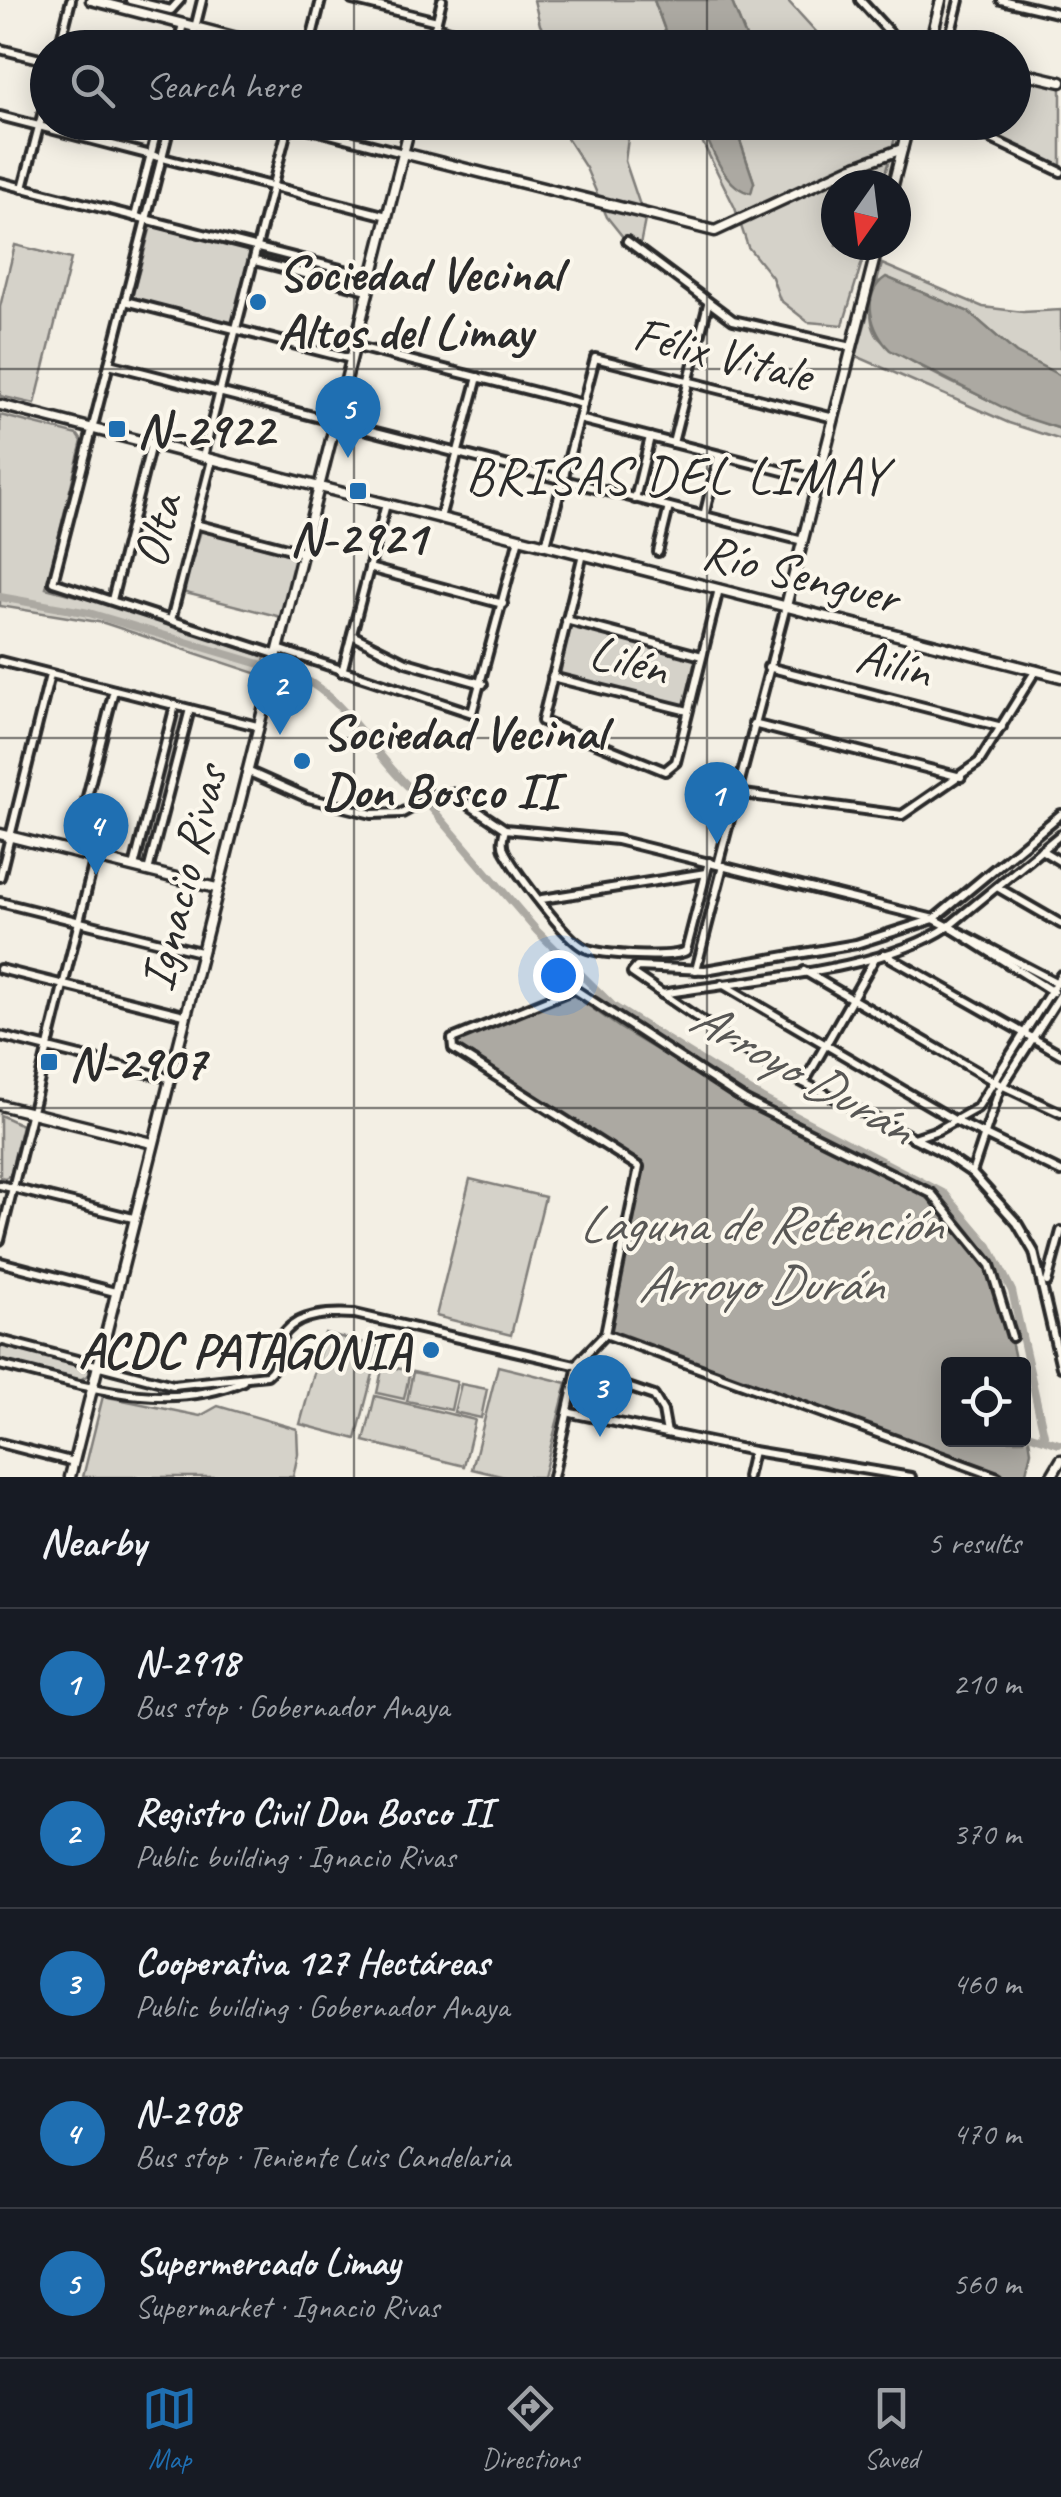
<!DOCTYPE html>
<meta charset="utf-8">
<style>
:root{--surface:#171b24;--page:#242831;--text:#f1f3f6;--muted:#9ea1a6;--line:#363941;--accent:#1f6fb2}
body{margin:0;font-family:Caveat,sans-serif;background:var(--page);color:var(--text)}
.controls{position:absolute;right:30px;bottom:30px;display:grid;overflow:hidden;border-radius:10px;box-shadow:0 5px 25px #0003}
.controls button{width:90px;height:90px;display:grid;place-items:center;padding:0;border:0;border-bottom:2px solid var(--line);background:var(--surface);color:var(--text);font:50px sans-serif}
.compass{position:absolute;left:821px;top:170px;width:90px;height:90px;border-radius:50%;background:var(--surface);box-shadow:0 5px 25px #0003;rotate:194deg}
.you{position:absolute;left:558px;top:975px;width:35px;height:35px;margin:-25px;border:8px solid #fff;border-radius:50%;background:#1a73e8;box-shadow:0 0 0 15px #1a73e833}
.badge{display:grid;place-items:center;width:65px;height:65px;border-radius:50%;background:var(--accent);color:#fff;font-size:32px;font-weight:700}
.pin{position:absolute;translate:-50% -82px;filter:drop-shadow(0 2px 5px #0008)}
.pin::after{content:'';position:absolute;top:52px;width:35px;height:30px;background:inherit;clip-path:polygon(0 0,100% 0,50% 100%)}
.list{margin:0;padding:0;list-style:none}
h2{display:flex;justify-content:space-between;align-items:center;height:130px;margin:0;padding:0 40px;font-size:42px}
h2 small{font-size:32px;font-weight:400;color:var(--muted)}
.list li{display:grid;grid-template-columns:65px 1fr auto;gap:30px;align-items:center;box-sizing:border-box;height:150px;padding:0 40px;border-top:2px solid var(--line)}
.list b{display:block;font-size:38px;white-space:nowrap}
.list p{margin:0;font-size:32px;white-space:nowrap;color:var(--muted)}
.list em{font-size:32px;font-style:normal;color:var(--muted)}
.icon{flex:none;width:55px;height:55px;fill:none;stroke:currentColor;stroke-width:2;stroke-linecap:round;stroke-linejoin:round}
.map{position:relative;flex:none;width:1061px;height:1477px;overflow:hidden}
.search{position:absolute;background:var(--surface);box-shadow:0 5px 25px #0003;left:30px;right:30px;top:30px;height:110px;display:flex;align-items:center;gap:25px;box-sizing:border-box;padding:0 35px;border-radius:55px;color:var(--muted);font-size:38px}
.sheet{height:880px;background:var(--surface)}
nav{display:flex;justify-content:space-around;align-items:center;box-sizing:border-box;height:140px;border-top:2px solid var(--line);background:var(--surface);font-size:28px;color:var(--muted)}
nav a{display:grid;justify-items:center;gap:5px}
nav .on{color:var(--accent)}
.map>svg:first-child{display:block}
.green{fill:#d5d2c9;stroke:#807e7a;stroke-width:2.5}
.water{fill:#aca9a2;stroke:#787772;stroke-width:2.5}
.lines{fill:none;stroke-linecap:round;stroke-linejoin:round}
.canal{stroke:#aca9a2;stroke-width:8}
.minor-casing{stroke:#2b2b2b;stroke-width:14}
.tertiary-casing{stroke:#2b2b2b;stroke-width:15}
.secondary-casing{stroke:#2b2b2b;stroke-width:15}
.minor{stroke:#fbf7ec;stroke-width:6}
.tertiary{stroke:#fbf7ec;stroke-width:8}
.secondary{stroke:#fbf7ec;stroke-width:8}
.grid{fill:none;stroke:#2b2b2b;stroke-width:2.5;stroke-opacity:0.55}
.poi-dot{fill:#1f6fb2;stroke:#fbf7ec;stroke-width:4}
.labels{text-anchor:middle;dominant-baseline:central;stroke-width:8;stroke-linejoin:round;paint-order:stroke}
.poi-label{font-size:50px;font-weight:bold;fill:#2b2b2b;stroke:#fbf7ec;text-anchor:start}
.street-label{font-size:50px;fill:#2b2b2b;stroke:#fbf7ec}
.neighbourhood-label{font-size:52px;letter-spacing:2.5px;fill:#2b2b2b;stroke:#fbf7ec}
.water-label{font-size:52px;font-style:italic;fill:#585755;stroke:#fbf7ec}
</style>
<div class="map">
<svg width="1061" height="1477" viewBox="0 0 1061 1477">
<rect width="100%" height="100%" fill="#f3efe4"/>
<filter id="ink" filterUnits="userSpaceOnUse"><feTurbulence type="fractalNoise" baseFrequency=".01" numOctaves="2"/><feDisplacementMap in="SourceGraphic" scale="20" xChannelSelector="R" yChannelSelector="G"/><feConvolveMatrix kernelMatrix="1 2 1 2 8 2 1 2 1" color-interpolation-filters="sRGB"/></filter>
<g filter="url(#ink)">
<!-- green -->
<g class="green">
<path d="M 534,0 L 654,0 L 671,47 L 553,47 L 540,25 Z"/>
<path d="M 731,0 L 787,0 L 830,47 L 750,47 Z"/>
<path d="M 1014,75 L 1061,86 L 1061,167 L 967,123 L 1014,122 Z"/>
<path d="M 557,123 L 630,123 L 625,161 L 645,220 L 640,245 L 631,247 L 607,217 L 586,168 Z"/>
<path d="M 693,123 L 701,123 L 732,182 L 754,182 L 734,123 L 899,123 L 882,185 L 836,185 L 836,245 L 867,245 L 843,325 L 808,322 L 780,300 L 772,277 L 748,247 L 735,208 Z"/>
<path d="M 151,226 L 251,251 L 235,323 L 132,298 Z"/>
<path d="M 15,245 L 71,259 L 35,404 L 0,396 L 0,307 Z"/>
<path d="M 882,264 L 983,307 L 1023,312 L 1061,310 L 1061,376 L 1016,353 L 969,312 L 888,278 L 879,282 C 873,299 867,317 876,334 C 890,358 1030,421 1061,429 L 1061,440 L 1009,423 L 856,356 Z"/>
<path d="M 0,415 L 78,435 L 82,441 L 46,588 L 122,608 L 265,657 L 261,675 L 104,623 L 0,606 Z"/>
<path d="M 201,531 L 296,556 L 281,617 L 182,592 Z"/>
<path d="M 573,625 L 698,658 L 689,701 L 680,706 L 560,675 L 568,629 Z"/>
<path d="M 182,710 L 185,716 L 144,864 L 139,860 L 175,714 Z"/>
<path d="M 0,1115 L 22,1125 L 10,1175 L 5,1178 L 0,1177 Z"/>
<path d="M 470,1179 L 545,1197 L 511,1335 L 436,1316 Z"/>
<path d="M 325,1333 L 380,1347 L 356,1439 L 300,1424 Z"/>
<path d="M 0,1342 L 88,1366 L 90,1374 L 78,1381 L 0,1362 Z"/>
<path d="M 383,1365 L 410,1371 L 404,1399 L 377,1393 Z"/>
<path d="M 498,1366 L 567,1383 L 543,1477 L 505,1477 L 472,1469 Z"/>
<path d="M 413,1372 L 457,1382 L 451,1410 L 407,1401 Z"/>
<path d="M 461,1384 L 487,1389 L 481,1418 L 454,1412 Z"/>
<path d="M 103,1396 L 200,1416 L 218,1406 L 297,1429 L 298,1454 L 293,1477 L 83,1477 Z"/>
<path d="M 375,1396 L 475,1420 L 464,1466 L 364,1441 Z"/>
</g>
<!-- water -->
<g class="water">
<path d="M 654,0 L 731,0 L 750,47 L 671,47 Z"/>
<path d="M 701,123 L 734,123 L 754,182 L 751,193 C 724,189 710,145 701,123 Z"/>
<path d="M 886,277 L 969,312 L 1016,353 L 1061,376 L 1061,429 L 1020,416 L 890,350 C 871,332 860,294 886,277 Z"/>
<path d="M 572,994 L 620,1028 L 761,1113 L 921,1192 C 978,1229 1004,1302 1016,1364 L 948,1364 L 948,1440 L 1024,1440 L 1024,1407 L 1031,1451 L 1025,1477 L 1009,1477 L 608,1331 L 644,1167 L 454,1046 L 454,1040 Z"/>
</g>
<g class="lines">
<!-- canal -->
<g class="canal">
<path d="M 0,597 L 89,613 L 263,665"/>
<path d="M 282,671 C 343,684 374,763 423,799"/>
<path d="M 429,805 L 537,931 L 614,1007 L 761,1098 L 945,1194 L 989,1246 L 1012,1291 L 1045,1439"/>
<path d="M 1028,1434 L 1059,1444"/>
</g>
<defs>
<g id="minor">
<path d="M 130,0 L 171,10 L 180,0"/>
<path d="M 352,0 L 437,21"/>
<path d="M 860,0 L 892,35"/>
<path d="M 1001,0 L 1061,14"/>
<path d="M 435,27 L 515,48"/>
<path d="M 59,48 L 71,0"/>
<path d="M 177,48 L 183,24"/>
<path d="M 190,48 L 202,0"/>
<path d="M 309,48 L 321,0"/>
<path d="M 430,48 L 442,0"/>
<path d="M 947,48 L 959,0"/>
<path d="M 0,49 L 48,61"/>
<path d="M 0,116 L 387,216"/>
<path d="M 171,122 L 53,582 L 275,654"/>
<path d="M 956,122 L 1061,172"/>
<path d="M 288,123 L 403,153"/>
<path d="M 0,182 L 372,277"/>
<path d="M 23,188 L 48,92"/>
<path d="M 135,217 L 159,122"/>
<path d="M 627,241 L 733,320 L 852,347"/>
<path d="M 255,261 L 368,290"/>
<path d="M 125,301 L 351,359"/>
<path d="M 354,346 L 583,404"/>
<path d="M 109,364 L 803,541"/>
<path d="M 579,419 L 818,480"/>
<path d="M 673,443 L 708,304"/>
<path d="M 203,457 L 289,122"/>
<path d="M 635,499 L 650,437"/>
<path d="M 704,516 L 719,455"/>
<path d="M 440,518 L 478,377"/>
<path d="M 195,524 L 302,552"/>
<path d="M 546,545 L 595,358 L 834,418"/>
<path d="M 658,552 L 669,507"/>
<path d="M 583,554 L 542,721 L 665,771 L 676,762 L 719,589"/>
<path d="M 369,568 L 503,604"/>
<path d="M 112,600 L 151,444"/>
<path d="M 171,620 L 212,460"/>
<path d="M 566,620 L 702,656"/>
<path d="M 352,635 L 406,662 L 483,684"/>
<path d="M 278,649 L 472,713 L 519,538"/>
<path d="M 0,661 L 257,726"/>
<path d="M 768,667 L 1002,727"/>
<path d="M 342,672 L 386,504"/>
<path d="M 552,677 L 688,711"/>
<path d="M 753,724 L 961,777"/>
<path d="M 247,771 L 308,798 L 372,814 L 402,813 L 435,795 L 451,793 L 505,829 L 617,840 L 934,919 L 1061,985"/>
<path d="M 736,793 L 902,815 L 979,762 L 1036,670"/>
<path d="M 1061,814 L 934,919 L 856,944 L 705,970 L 637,967 L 632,973 L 762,1062 L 938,1150 L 972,1173 L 1017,1223 L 1034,1252 L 1061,1367"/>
<path d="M 505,829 C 503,837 501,844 505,852 C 516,872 566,940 585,948 C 602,955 671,959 686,951 L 709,862"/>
<path d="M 1041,850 L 1061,862"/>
<path d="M 73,852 L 114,690"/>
<path d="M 718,865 L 786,606"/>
<path d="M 134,867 L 175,705"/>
<path d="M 148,871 L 190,709"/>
<path d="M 0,877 L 50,675"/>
<path d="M 997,887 L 1061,924"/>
<path d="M 542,899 L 706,873"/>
<path d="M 0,902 L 200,952"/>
<path d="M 950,927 L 1053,992"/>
<path d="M 884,954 L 1061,1054"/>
<path d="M 0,969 L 184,1015"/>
<path d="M 696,970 L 723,866"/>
<path d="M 804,971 L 995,1082 L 1061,1113"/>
<path d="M 722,984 L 956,1121 L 1061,1172"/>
<path d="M 662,994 C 743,980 882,972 949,926 L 1061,834"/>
<path d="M 0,1036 L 168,1078"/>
<path d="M 804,1083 L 875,958"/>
<path d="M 914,1138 L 938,1130 L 977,1108 L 1061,975"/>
<path d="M 972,1173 L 999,1091 L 1061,994"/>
<path d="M 0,1185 L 133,1218"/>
<path d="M 0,1240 L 95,857"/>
<path d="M 0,1262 L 115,1292"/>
<path d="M 1047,1282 L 1061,1231"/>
<path d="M 0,1340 L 173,1385 L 267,1375 C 278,1366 274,1359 278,1346 C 287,1314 327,1312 355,1314 L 592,1369 L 610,1381 L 654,1396 L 663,1411 L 667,1433"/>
<path d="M 0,1365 C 78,1384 165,1415 243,1381"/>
<path d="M 571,1413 L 753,1451 L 911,1477"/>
<path d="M 0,1443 L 74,1462"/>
<path d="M 553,1477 L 579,1361 L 605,1334"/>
<path d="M 747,1477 L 753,1451"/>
<path d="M 998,1477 L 605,1334 L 639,1167 L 453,1049 L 452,1039 L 574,989 L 746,1101 L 932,1194 L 990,1265 L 1012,1337"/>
</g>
<g id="tertiary">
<path d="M 91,0 L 276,48"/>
<path d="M 929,48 L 941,0"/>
<path d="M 1014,71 L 1061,82"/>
<path d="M 403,153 L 715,231 L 853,167 L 902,149"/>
<path d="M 893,185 L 909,122"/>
<path d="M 319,487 L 411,122"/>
<path d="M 786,606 L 878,245"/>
<path d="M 0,834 L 216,888"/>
<path d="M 0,1105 L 152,1143"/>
</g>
<g id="secondary">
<path d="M 0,405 L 1061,677"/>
<path d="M 70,1477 L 319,487"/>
<path d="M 1051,1477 L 1061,1460"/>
</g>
</defs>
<!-- minor casing -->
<use href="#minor" class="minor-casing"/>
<!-- tertiary casing -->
<use href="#tertiary" class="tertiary-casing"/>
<!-- secondary casing -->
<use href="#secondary" class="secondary-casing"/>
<!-- minor -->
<use href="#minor" class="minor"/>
<!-- tertiary -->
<use href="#tertiary" class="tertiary"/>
<!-- secondary -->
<use href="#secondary" class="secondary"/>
</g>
</g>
<!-- grid -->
<path class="grid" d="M 354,0 L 354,48M 707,0 L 707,48M 354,122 L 354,1477M 707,122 L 707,1477M 0,369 L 1061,369M 0,738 L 1061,738M 0,1108 L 1061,1108"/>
<!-- markers -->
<g class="poi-dot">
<circle cx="258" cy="302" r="10"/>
<rect x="107" y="419" width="20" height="20" rx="5"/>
<rect x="348" y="481" width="20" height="20" rx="5"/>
<circle cx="302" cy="761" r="10"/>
<rect x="39" y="1052" width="20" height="20" rx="5"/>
<circle cx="431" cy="1350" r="10"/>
</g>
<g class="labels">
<!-- poi labels -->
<g class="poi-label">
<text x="278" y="273">Sociedad Vecinal<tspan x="278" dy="58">Altos del Limay</tspan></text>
<text x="137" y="429">N-2922</text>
<text x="358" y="537" text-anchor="middle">N-2921</text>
<text x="322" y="732">Sociedad Vecinal<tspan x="322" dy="58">Don Bosco II</tspan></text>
<text x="69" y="1062">N-2907</text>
<text x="411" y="1350" text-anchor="end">ACDC PATAGONIA</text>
</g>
<!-- street labels -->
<g class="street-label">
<text transform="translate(723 354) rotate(14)">Félix Vitale</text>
<text transform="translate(157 531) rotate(-76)">Olta</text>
<text transform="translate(801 574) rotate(14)">Río Senguer</text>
<text transform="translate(629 660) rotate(14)">Lilén</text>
<text transform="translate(894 663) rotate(14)">Ailín</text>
<text transform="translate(183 878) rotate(-76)">Ignacio Rivas</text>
</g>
<!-- neighbourhood labels -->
<g class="neighbourhood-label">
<text x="677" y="476">BRISAS DEL LIMAY</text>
</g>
<!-- water labels -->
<g class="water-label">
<text transform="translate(802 1072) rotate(29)">Arroyo Durán</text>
<text x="760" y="1224">Laguna de Retención<tspan x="760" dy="60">Arroyo Durán</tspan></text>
</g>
</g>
</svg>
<div class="controls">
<button><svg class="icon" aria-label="locate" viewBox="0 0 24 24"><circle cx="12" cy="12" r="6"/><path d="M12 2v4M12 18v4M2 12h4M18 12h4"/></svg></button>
</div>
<svg class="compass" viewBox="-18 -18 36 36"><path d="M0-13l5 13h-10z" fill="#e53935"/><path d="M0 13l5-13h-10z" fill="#9ea1a6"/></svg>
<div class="you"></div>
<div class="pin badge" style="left:717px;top:844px">1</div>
<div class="pin badge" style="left:280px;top:735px">2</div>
<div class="pin badge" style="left:600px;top:1437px">3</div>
<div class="pin badge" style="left:96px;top:875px">4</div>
<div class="pin badge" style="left:348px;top:458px">5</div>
<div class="search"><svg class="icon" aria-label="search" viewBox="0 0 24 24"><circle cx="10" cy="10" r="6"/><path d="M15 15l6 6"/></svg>Search here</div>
</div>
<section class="sheet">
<h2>Nearby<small>5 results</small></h2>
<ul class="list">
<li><span class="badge">1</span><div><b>N-2918</b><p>Bus stop · Gobernador Anaya</p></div><em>210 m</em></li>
<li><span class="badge">2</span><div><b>Registro Civil Don Bosco II</b><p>Public building · Ignacio Rivas</p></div><em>370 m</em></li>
<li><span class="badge">3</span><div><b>Cooperativa 127 Hectáreas</b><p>Public building · Gobernador Anaya</p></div><em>460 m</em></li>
<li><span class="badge">4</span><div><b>N-2908</b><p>Bus stop · Teniente Luis Candelaria</p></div><em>470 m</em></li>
<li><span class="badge">5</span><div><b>Supermercado Limay</b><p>Supermarket · Ignacio Rivas</p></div><em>560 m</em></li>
</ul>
</section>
<nav>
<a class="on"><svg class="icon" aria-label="map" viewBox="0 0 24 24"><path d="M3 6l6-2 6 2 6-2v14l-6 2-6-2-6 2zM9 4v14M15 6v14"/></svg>Map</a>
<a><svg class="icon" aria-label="directions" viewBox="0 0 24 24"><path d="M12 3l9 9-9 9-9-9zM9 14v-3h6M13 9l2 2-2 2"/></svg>Directions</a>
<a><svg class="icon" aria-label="saved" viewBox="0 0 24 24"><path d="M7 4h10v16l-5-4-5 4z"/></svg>Saved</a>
</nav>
